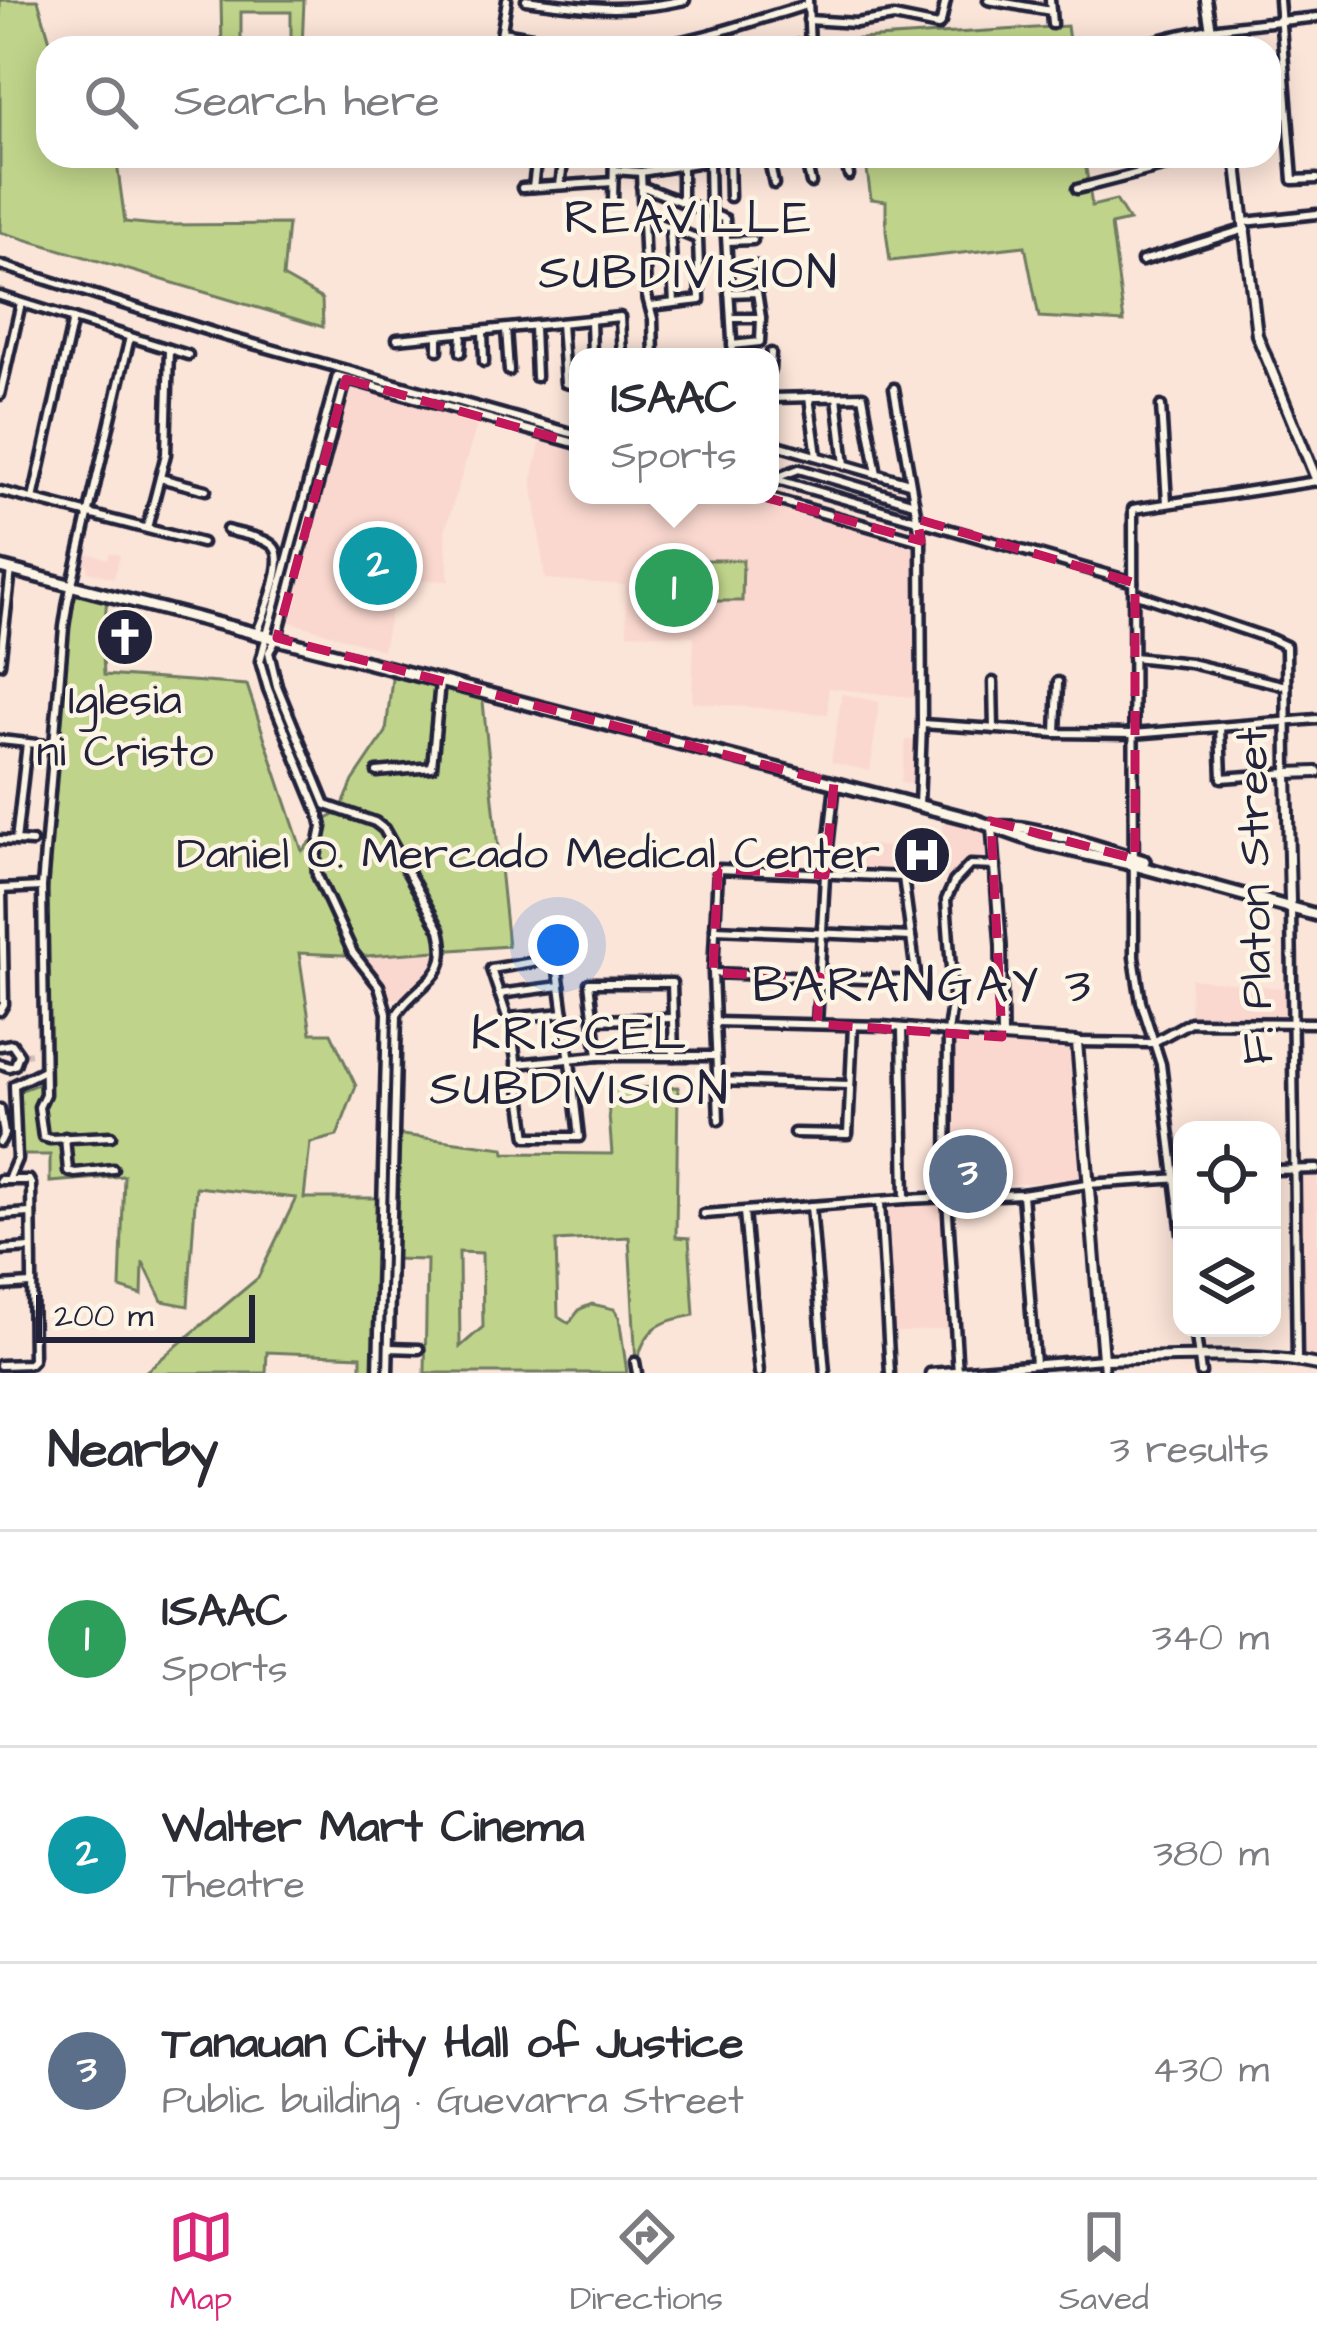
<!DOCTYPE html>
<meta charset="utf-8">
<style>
:root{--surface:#fff;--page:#f7f7f7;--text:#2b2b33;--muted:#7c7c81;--line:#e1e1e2;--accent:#db2777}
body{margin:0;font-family:"Architects Daughter",sans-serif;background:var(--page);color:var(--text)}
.controls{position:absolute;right:36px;bottom:36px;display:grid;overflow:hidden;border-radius:24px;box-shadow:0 6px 30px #0003}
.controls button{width:108px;height:108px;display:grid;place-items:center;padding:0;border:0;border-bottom:3px solid var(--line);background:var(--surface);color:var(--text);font:60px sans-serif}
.scale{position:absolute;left:36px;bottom:30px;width:219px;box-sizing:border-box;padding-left:12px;border:6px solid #22223b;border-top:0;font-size:33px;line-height:42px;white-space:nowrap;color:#22223b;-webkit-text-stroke:9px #fcf5e5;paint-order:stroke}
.you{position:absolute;left:558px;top:945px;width:42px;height:42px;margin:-30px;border:9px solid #fff;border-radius:50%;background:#1a73e8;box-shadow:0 0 0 18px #1a73e833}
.badge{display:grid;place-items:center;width:78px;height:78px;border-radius:50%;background:var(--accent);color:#fff;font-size:39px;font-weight:700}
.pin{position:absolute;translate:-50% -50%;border:6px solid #fff;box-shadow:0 3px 12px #0006}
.popup{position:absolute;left:569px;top:348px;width:210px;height:156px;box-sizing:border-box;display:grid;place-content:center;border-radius:24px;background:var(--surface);filter:drop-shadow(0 3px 9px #0005);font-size:39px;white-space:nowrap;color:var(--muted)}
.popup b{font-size:45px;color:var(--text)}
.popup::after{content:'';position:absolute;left:50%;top:100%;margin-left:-24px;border:24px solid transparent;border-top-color:var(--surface)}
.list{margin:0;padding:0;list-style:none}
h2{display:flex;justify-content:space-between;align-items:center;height:156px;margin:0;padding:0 48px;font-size:51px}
h2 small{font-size:39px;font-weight:400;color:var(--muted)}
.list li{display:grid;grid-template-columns:78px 1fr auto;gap:36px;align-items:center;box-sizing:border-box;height:216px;padding:0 48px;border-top:3px solid var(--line)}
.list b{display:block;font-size:45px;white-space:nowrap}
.list p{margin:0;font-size:39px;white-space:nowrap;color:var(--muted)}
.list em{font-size:39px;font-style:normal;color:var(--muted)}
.icon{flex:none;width:66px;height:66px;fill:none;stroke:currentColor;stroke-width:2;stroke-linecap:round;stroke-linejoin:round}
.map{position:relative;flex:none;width:1317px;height:1373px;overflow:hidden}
.search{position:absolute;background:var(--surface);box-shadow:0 6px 30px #0003;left:36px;right:36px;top:36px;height:132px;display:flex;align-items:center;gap:30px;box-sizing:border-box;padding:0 42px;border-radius:36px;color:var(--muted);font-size:45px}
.sheet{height:804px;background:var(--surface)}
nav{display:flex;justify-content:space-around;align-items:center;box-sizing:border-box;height:168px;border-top:3px solid var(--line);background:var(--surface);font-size:33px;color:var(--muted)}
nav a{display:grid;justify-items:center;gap:6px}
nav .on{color:var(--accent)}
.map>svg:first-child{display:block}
.built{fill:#fad8cf}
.green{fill:#bfd48a;stroke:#707b62;stroke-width:3;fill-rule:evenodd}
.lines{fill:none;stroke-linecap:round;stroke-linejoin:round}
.minor-tunnel{stroke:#d0bdb9;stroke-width:6;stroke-dasharray:6 3;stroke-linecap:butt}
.minor-casing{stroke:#22223b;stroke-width:15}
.tertiary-casing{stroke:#22223b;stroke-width:16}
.trunk-casing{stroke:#22223b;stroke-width:18}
.minor{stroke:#fcf5e5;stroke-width:6}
.tertiary{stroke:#fcf5e5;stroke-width:8}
.trunk{stroke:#fcf5e5;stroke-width:9}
.marked{fill:none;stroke:#c2185b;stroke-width:9;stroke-dasharray:24 15;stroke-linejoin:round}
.labels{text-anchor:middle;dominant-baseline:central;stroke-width:9;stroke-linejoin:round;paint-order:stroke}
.poi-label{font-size:45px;fill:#22223b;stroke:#fcf5e5}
.street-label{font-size:45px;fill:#22223b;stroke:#fcf5e5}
.neighbourhood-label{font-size:48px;letter-spacing:3px;fill:#22223b;stroke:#fcf5e5}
.quarter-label{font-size:51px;letter-spacing:3px;fill:#22223b;stroke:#fcf5e5}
</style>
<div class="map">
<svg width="1317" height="1373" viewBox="0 0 1317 1373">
<rect width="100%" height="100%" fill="#fbe4d8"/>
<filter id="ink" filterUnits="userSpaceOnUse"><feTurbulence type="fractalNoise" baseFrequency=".00833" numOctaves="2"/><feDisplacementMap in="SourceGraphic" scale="24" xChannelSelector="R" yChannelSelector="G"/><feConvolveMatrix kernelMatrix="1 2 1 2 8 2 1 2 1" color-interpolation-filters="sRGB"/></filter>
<g filter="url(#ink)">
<!-- built -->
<g class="built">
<path d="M 337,366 L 545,428 L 542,441 L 578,451 L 578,495 L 743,495 L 918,543 L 920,698 L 828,688 L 828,714 L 692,702 L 694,636 L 627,633 L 625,585 L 545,579 L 532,479 L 541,441 L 477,424 L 445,531 L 449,581 L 409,580 L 397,583 L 383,650 L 271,616 Z"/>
<path d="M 87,553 L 108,559 L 110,553 L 120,555 L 114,578 L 87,571 L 88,565 L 84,563 Z"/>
<path d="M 842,694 L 879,702 L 870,771 L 831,762 Z"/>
<path d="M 906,740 L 918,741 L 915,768 L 919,769 L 917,785 L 901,783 Z"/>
<path d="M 945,815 L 987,827 L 988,860 L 967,863 L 948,879 L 925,870 L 924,884 L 908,886 L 905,875 L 856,869 L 858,844 L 912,849 L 913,839 L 940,840 Z"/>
<path d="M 440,953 L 435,966 L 426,978 L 401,998 L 391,999 L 376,971 L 361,956 Z"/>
<path d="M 1191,979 L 1293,989 L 1293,1025 L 1190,1022 Z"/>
<path d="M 954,1039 L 1073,1048 L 1082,1179 L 951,1189 Z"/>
<path d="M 1295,1169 L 1317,1169 L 1317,1365 L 1297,1361 Z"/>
<path d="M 947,1198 L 955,1328 L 887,1333 L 879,1202 Z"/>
</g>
<!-- green -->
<g class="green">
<path d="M 0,0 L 38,0 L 52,48 L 48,48 L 48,156 L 189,156 L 117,163 L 125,222 L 157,225 L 288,224 L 283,277 L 322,299 L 323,327 L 0,232 Z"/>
<path d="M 221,0 L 304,0 L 302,48 L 291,48 L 291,12 L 241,12 L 241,48 L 222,48 Z"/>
<path d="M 1067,26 L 1070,48 L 846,48 L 845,40 Z"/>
<path d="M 865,156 L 1084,156 L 1092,206 L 1116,200 L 1129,221 L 1111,225 L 1124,322 L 1039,317 L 1025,246 L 890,261 L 886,231 L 886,201 L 871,199 Z"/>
<path d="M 705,560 L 743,560 L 742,601 L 704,601 L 703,605 L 645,605 L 644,568 L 704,571 Z"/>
<path d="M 72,585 L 107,594 L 103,654 L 104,675 L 247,685 L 302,851 L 322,830 L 321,822 L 340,812 L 353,781 L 386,732 L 393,669 L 482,692 L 508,946 L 366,956 L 299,953 L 311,1033 L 331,1033 L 356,1086 L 337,1136 L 310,1143 L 304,1198 L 382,1198 L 378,1373 L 361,1373 L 361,1356 L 267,1352 L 266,1373 L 144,1373 L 258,1278 L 296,1198 L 196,1187 L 188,1306 L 162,1301 L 143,1262 L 142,1295 L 120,1288 L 124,1176 L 50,1182 L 50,1155 L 22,1155 L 19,1091 L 38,1084 L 40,856 L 59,673 Z"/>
<path d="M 678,1087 L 676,1237 L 689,1238 L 694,1315 C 658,1322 646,1327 636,1364 L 629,1237 L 556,1241 L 558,1316 L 569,1323 L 580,1309 L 592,1304 L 614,1309 L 619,1317 L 627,1373 L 425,1373 L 427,1260 L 391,1259 L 394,1134 L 504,1148 L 505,1153 L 612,1154 L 607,1088 ZM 459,1252 L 482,1253 L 483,1327 L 460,1347 Z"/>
</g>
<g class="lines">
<!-- minor-tunnel -->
<path class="minor-tunnel" d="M 25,1054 L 34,1053"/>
<defs>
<g id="minor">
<path d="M 526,0 C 584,8 627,13 685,0"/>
<path d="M 808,0 L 810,48"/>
<path d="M 988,0 L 1051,11"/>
<path d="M 1050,0 L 1052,24"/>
<path d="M 1279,0 L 1293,180 L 1317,179"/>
<path d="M 808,20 L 856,23 L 894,17 L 938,26 L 941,22 L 946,0"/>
<path d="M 502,32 C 551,40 601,51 652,46 C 704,40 757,19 807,5"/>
<path d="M 1143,45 C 1197,26 1260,24 1317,17"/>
<path d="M 499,48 L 507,0"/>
<path d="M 788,48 L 809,42"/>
<path d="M 1097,48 L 1141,45"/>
<path d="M 729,156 L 730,197"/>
<path d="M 768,156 L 774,184"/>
<path d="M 805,156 L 811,183"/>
<path d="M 844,156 L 849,175"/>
<path d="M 614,170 L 641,172 L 709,161 L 710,212"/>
<path d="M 641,172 L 646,293 L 653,319 L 654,357"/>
<path d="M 560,185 L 564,156"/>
<path d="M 641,186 L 725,219 L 733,357"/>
<path d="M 533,187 L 537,156"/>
<path d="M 522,188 L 613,182"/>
<path d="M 1077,189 L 1205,156"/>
<path d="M 613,201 L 614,156"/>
<path d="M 682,202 L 682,165"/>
<path d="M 641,216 L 698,239 L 700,300 L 650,306"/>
<path d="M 1245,222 L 1317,214"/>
<path d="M 670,229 L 674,303"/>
<path d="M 727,241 L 753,240"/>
<path d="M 1142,261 L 1246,229"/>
<path d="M 0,265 L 225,336 L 578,435"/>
<path d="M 728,268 L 757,266"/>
<path d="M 729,293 L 757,292 L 761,318 L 760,342 L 732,345"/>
<path d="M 0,296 L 188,355"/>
<path d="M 731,318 L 761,318"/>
<path d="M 591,320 L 592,357"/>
<path d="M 561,323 L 565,383 L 578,386"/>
<path d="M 534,327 L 536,377"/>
<path d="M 506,329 L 509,371"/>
<path d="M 483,331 L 484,362"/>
<path d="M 438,335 L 438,350"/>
<path d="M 397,339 L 620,317 L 622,357"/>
<path d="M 461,352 L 462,333"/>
<path d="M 770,370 L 771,353"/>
<path d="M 346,380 L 277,638 L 269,652 L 277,686 L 326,805 L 375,822 L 384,829 L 440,930 C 453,980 419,980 397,1014 L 388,1373"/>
<path d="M 894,388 L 921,541 L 922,724 L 919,806"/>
<path d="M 0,395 L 21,303"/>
<path d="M 809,397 L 817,456"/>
<path d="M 837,397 L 845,465"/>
<path d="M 770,398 L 863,396 L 877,474"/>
<path d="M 1161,406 L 1167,503"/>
<path d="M 770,443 L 909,483"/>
<path d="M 160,478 L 206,490"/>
<path d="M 773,479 L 799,469 L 914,503"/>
<path d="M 774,479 L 1133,582"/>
<path d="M 0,491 L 202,543"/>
<path d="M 759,495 L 921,541"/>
<path d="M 33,499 L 73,319"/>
<path d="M 147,528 L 166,454 L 169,349"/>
<path d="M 227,530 C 240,534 265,537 274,547 C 287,562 263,616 257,633"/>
<path d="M 1134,593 L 1271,639 L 1286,646 L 1287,773 L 1222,778 L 1220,727"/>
<path d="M 1133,657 L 1190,663 L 1286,686"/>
<path d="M 0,664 L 11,570"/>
<path d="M 993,682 L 994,729"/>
<path d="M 922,724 L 1056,733 L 1133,734 L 1317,719"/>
<path d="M 1056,733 L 1058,682"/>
<path d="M 0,740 L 56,746"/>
<path d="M 377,772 L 432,767 L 440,682"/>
<path d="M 0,840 L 32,842"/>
<path d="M 16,841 L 27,743"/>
<path d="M 0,889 L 42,887"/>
<path d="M 1291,908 L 1297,1361"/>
<path d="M 715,929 L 911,937"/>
<path d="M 555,947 C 563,1010 572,1073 579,1137 L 527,1137 L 512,1032 L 491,969 L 556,958"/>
<path d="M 713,973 L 917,981 L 903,877 L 718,869 L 713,973 L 719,1120"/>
<path d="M 499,994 L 560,986"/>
<path d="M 0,1011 L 4,1004 L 2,889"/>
<path d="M 509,1018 L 564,1013"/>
<path d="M 593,1020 L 673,1018"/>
<path d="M 715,1022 L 883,1026 L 1002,1037"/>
<path d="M 817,1024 L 825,875 L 835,784"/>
<path d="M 902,1029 L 905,1199"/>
<path d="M 1077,1042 L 1152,1043 L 1190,1022 L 1317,1023"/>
<path d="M 0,1046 L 12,1044 L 19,1054 L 15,1065 L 9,1067 L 0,1064"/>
<path d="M 598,1056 L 589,983 L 672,983 L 674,1056"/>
<path d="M 516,1064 L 598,1056 L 716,1056"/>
<path d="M 716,1081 L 850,1085"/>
<path d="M 0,1109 L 4,1134 L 0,1142"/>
<path d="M 794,1133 L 848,1134 L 853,1026"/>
<path d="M 111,1136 L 50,1139 L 43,1137 L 39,1107 L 45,1094 L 42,887 L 64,627 L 68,601 L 130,337"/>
<path d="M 65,1137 L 68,1171 L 75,1173 L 113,1169"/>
<path d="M 1272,1170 L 1317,1169"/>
<path d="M 0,1180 L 29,1180 L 31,1184 L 33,1360 L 29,1364 L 0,1365"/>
<path d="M 8,1180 L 17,1159 L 14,1085 L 44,1070"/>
<path d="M 1022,1194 L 1035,1364"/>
<path d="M 880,1203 L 890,1373"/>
<path d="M 811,1206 L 825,1373"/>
<path d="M 744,1212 L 759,1373"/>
<path d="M 704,1214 L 905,1199 L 1022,1194 L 1087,1184 L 1182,1178"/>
<path d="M 0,1215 L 30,1213"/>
<path d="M 1182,1234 L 1161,1064 L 1141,1002 L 1134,957 L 1133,509 L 1317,481"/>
<path d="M 0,1250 L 31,1248"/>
<path d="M 0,1286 L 31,1284"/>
<path d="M 1195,1328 L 1201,1373"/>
<path d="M 389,1348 L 419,1349"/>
<path d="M 635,1362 L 637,1373"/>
<path d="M 378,1373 L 387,1013 L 379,986 L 353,953 L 317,875 L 316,857 L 322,827 L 319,814 L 268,689 L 260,661 L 337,376 L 578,444"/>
<path d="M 930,1373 L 1103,1359 L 1104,1373"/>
<path d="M 958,1373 L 947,1198 L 948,1032 L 953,996 L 946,900 L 954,882 L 970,865 L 996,866"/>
</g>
<g id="tertiary">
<path d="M 1206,0 L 1214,48"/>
<path d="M 1236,156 L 1257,335 L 1317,481"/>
<path d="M 992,827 L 1001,946 L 1002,1037 L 1077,1042 L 1103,1359 C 1168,1358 1254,1351 1317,1365"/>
<path d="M 1290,901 L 1287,773 L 1317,772"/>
</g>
<g id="trunk">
<path d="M 0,567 L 971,819 L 1039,843 L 1134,865 L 1317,915"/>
<path d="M 998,827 C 1032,823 1108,851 1144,861"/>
</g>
</defs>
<!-- minor casing -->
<use href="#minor" class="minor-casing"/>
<!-- tertiary casing -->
<use href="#tertiary" class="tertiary-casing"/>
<!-- trunk casing -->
<use href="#trunk" class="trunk-casing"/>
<!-- minor -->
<use href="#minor" class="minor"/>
<!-- tertiary -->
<use href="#tertiary" class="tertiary"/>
<!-- trunk -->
<use href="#trunk" class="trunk"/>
</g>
</g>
<!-- marked area -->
<path class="marked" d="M 346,379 L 921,541 L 917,519 L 1135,583 L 1135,859 L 991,821 L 1002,1037 L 817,1024 L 820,977 L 713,973 L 718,869 L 825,875 L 834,783 L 277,638 Z"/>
<!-- icons -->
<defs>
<symbol id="church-disc" viewBox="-11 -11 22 22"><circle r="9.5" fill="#22223b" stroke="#fcf5e5"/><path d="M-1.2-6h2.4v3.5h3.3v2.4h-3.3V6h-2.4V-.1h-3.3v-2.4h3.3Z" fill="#fff"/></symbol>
<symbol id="hospital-disc" viewBox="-11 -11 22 22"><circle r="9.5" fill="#22223b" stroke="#fcf5e5"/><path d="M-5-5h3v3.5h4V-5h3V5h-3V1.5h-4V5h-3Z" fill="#fff"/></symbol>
</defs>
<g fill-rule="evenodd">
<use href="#church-disc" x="92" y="604" width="66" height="66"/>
<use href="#hospital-disc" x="889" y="822" width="66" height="66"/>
</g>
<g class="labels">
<!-- poi labels -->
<g class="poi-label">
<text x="125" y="701">Iglesia<tspan x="125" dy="52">ni Cristo</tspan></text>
<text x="880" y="855" text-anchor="end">Daniel O. Mercado Medical Center</text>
</g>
<!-- street labels -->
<g class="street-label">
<text transform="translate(1256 896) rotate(-91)">F. Platon Street</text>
</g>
<!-- neighbourhood labels -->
<g class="neighbourhood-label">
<text x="689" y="219">REAVILLE<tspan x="689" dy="55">SUBDIVISION</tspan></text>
<text x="580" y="1035">KRISCEL<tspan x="580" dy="55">SUBDIVISION</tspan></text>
</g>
<!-- quarter labels -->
<g class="quarter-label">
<text x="923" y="986">BARANGAY 3</text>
</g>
</g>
</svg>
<div class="controls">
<button><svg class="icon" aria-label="locate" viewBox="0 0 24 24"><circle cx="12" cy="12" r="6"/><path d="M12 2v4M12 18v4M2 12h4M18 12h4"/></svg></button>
<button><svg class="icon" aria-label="layers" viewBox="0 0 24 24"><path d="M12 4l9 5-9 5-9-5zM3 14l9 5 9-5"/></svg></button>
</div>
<div class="scale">200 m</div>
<div class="you"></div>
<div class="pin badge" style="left:674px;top:588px;background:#2e9e5b">1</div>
<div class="popup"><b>ISAAC</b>Sports</div>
<div class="pin badge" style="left:378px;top:566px;background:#0f9aa8">2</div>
<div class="pin badge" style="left:968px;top:1174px;background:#5c6f8a">3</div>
<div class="search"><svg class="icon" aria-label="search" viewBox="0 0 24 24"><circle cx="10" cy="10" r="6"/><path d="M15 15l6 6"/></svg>Search here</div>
</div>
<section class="sheet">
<h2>Nearby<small>3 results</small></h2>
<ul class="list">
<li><span class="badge" style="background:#2e9e5b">1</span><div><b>ISAAC</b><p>Sports</p></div><em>340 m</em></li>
<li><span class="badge" style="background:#0f9aa8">2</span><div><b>Walter Mart Cinema</b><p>Theatre</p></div><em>380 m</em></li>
<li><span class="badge" style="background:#5c6f8a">3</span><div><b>Tanauan City Hall of Justice</b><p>Public building · Guevarra Street</p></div><em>430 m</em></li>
</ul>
</section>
<nav>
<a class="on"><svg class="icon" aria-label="map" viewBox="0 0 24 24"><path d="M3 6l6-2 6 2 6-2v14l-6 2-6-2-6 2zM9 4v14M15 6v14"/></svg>Map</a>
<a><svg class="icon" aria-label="directions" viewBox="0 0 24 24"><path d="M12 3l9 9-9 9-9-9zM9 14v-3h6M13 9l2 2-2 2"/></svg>Directions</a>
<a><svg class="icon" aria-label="saved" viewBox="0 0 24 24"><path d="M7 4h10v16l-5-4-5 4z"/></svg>Saved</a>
</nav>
